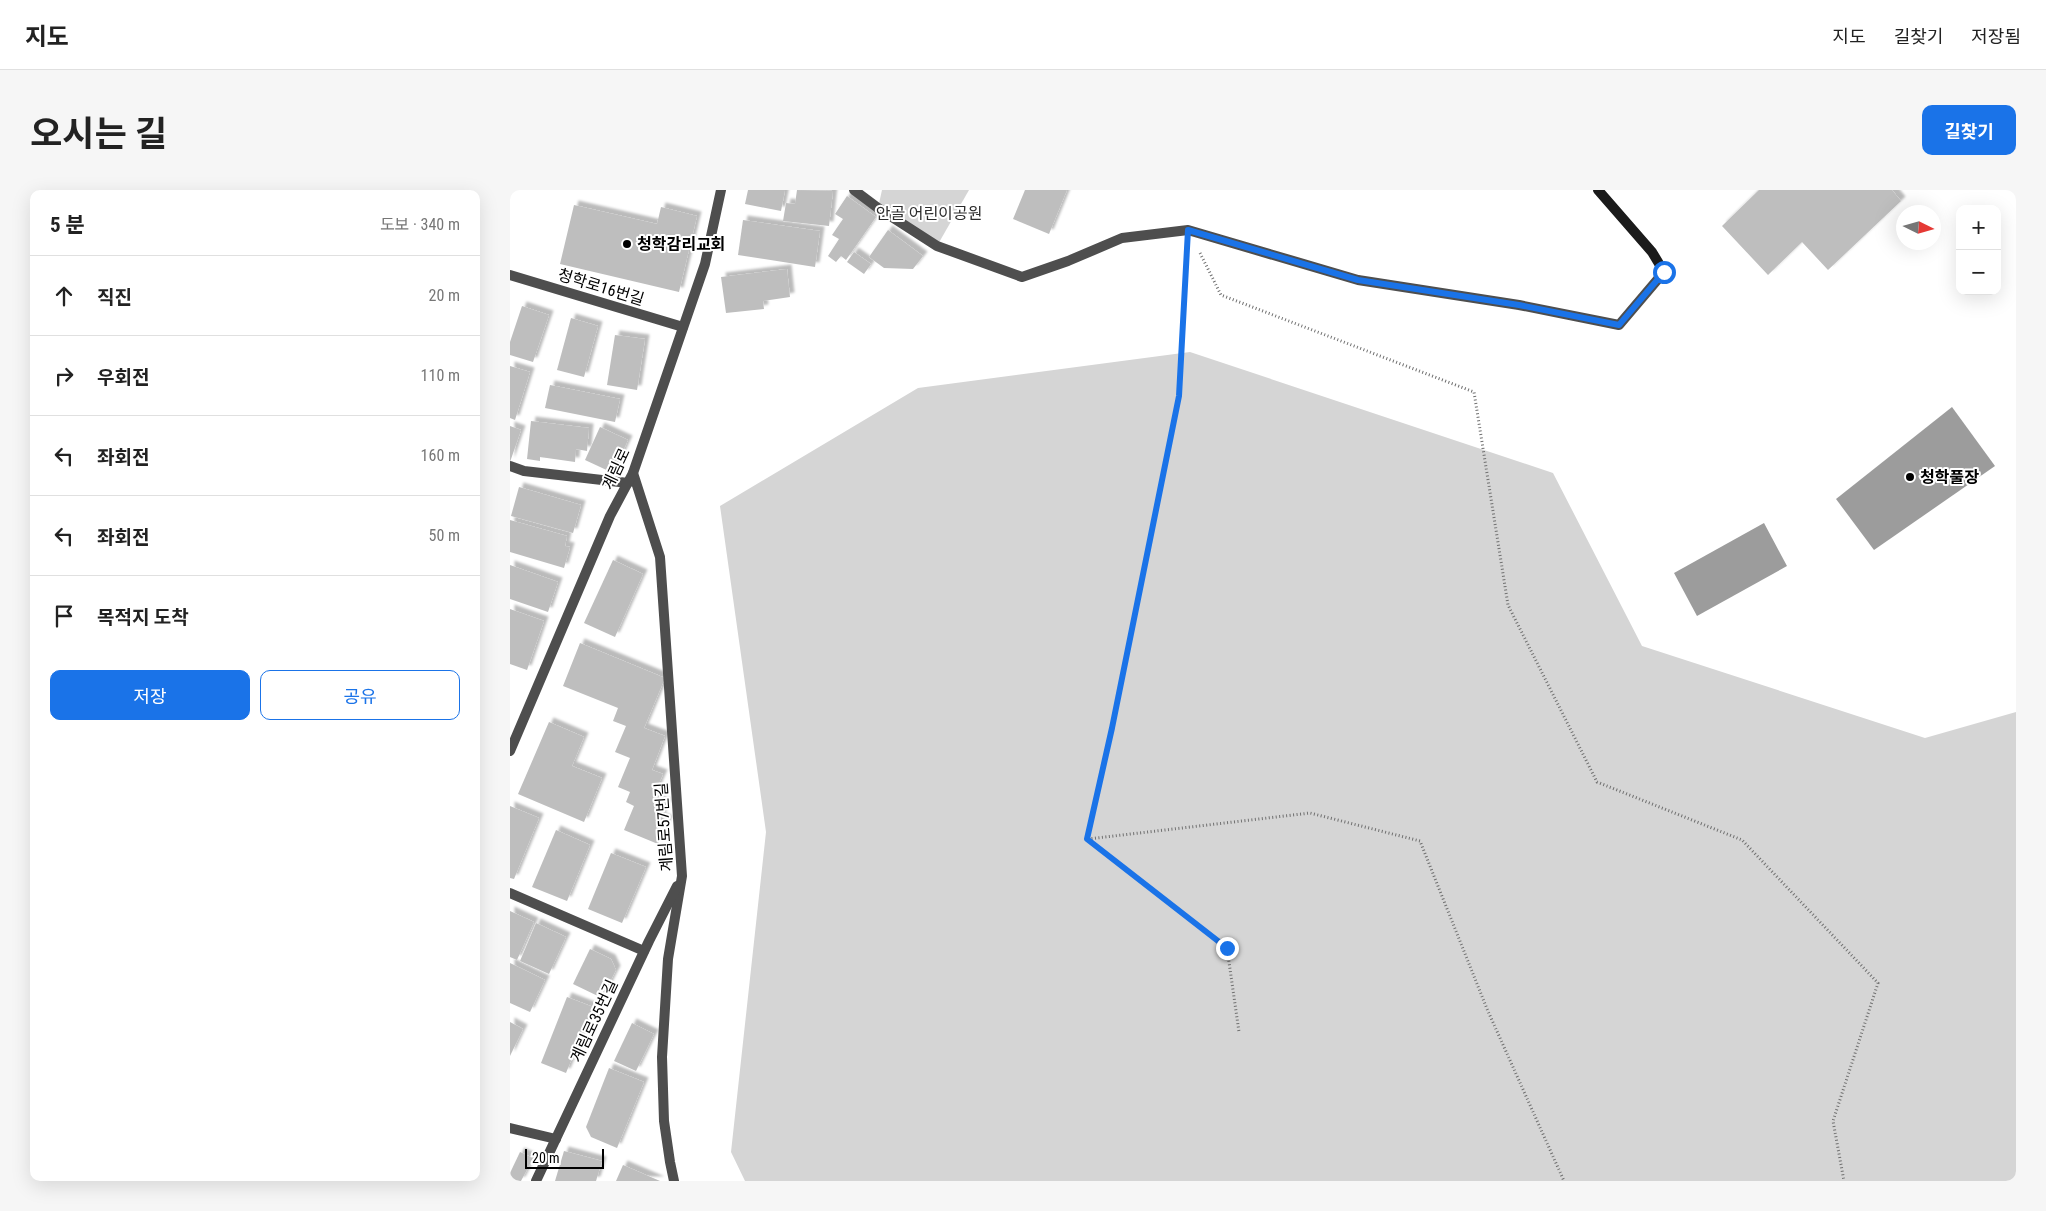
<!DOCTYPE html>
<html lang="ko">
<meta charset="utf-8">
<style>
:root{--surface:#fff;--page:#f6f6f6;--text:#222;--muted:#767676;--line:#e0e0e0;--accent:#1a73e8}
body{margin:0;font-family:"Roboto Condensed","Noto Sans KR",sans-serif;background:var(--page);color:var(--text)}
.controls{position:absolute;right:15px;top:15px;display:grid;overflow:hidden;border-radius:10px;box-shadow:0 5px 20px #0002}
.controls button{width:45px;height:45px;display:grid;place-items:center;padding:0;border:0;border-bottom:1px solid var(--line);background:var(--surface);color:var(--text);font:25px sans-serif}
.compass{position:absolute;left:1386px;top:15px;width:45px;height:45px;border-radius:50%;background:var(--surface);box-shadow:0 5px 20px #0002;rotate:95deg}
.scale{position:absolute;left:15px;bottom:12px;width:79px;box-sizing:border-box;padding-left:5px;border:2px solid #000;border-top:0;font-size:14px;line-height:18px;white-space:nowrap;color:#000;-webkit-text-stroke:4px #fff;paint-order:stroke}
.stop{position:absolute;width:15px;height:15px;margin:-11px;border:4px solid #1a73e8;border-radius:50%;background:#fff}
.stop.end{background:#1a73e8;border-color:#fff;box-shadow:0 1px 5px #0008}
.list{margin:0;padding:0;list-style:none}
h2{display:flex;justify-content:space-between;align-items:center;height:65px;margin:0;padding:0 20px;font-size:21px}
h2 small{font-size:16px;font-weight:400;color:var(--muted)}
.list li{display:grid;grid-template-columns:32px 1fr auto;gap:15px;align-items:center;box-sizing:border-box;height:80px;padding:0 20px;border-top:1px solid var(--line)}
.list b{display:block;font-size:19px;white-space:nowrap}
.list em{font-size:16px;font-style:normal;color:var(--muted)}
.actions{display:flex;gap:10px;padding:15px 20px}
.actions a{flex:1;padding:11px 0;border:1px solid var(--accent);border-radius:10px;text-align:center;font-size:18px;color:var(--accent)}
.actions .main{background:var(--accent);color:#fff}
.icon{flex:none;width:28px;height:28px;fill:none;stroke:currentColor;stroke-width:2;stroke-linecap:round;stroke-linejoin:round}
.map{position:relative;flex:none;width:1506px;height:991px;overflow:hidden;border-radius:10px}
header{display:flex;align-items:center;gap:30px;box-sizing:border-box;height:70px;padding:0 25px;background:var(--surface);border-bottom:1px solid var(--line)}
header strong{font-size:24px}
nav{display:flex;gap:28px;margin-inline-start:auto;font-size:18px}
.intro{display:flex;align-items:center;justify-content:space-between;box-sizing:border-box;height:120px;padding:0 30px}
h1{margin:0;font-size:35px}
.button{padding:12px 22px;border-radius:10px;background:var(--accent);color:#fff;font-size:18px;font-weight:700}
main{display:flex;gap:30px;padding:0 30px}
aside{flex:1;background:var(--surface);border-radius:10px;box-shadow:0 5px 20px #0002}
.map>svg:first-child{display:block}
.green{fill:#d5d5d5}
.water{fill:#9c9c9c}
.building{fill:#bebebe;filter:url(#shadow)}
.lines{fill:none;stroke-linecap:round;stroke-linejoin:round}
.path{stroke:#707070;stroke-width:3;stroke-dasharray:1 2.5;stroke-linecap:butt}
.lane{stroke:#4e4e4e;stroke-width:10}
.street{stroke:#4e4e4e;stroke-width:10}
.secondary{stroke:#1b1b1b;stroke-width:10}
.route{stroke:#1a73e8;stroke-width:6}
.poi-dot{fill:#000;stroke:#fff;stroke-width:2}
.labels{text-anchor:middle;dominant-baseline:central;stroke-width:4;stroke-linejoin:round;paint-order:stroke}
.park-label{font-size:16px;fill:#2c2c2c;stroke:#fff}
.poi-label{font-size:16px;font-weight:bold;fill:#000;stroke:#fff;text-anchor:start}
.street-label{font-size:16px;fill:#000;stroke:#fff}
</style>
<header>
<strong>지도</strong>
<nav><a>지도</a><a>길찾기</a><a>저장됨</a></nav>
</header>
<div class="intro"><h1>오시는 길</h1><a class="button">길찾기</a></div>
<main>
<aside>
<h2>5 분<small>도보 · 340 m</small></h2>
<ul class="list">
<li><svg class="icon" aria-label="ahead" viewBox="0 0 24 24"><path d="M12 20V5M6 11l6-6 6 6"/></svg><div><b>직진</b></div><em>20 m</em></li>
<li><svg class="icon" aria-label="right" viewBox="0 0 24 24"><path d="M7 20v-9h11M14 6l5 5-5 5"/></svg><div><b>우회전</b></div><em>110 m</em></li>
<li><svg class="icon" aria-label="left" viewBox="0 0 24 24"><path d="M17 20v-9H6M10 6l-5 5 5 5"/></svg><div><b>좌회전</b></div><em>160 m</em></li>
<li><svg class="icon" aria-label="left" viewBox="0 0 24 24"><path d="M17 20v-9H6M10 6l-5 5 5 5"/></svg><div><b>좌회전</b></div><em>50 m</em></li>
<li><svg class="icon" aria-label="arrive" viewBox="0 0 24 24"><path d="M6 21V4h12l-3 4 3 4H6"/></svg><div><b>목적지 도착</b></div></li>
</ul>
<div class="actions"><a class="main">저장</a><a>공유</a></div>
</aside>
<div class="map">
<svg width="1506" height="991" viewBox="0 0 1506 991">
<defs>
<filter id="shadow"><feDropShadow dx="4.5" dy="-4.5" stdDeviation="1" flood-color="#0004"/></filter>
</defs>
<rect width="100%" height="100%" fill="#fff"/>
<!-- green -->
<g class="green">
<path d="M 372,0 L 459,0 L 427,56 L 368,18 Z"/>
<path d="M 680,162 L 1043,283 L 1132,456 L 1415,548 L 1506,522 L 1506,991 L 235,991 L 221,962 L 256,642 L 210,316 L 408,198 Z"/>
</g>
<!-- water -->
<g class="water">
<path d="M 1442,217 L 1485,276 L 1364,360 L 1326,309 Z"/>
<path d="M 1254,333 L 1277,376 L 1187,426 L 1164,383 Z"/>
</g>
<!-- building -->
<g class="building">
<path d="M 238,0 L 275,0 L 271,21 L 235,14 Z"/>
<path d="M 287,0 L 323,1 L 319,36 L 273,31 L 276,13 L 285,14 Z"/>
<path d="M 515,0 L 557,0 L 539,44 L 503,29 Z"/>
<path d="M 1249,0 L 1382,0 L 1391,11 L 1318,80 L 1292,52 L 1258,85 L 1212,36 Z"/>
<path d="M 337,6 L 366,27 L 336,70 L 331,66 L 326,72 L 318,66 L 329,49 L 322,45 L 333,29 L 325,24 Z"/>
<path d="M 64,15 L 147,34 L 151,17 L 187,26 L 169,102 L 50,74 Z"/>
<path d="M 233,30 L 310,41 L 305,77 L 228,65 Z"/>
<path d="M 378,40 L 413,66 L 403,79 L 374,78 L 359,67 Z"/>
<path d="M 344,62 L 361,74 L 354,84 L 337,72 Z"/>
<path d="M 277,79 L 280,107 L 253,111 L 254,119 L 216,123 L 211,87 Z"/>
<path d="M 12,116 L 39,125 L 23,172 L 0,165 L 0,152 Z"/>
<path d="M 61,128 L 88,136 L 74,187 L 47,180 Z"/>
<path d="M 105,145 L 135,149 L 127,200 L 97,195 Z"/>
<path d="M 0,176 L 20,182 L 5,230 L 0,228 Z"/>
<path d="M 40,195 L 110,209 L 105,232 L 35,218 Z"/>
<path d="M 21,231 L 79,238 L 77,261 L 66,259 L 65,272 L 30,267 L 30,271 L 17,269 Z"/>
<path d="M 0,236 L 11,240 L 0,272 Z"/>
<path d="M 90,237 L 118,250 L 103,283 L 75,270 Z"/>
<path d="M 9,297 L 71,315 L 63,343 L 1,326 Z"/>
<path d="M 0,330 L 57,346 L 55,356 L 60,357 L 54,378 L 0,362 Z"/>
<path d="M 103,370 L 133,384 L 105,447 L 74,433 Z"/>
<path d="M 0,375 L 48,392 L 38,422 L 0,409 Z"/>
<path d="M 0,419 L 34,431 L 17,480 L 0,474 Z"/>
<path d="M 70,453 L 155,488 L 134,538 L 155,546 L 142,580 L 153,584 L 143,608 L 157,613 L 151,627 L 158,630 L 148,654 L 114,640 L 124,616 L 116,612 L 120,602 L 108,597 L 120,568 L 105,562 L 116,536 L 103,531 L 108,518 L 53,496 Z"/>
<path d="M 39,532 L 74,547 L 62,576 L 92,588 L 74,632 L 8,604 Z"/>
<path d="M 0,616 L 29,628 L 4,689 L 0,688 Z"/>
<path d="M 46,640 L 80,655 L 57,711 L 22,697 Z"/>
<path d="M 101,663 L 136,677 L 112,733 L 78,719 Z"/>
<path d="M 0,721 L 24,732 L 7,770 L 0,767 Z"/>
<path d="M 26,733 L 56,747 L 39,784 L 10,771 Z"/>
<path d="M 80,759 L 101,769 L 106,780 L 92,808 L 63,794 Z"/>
<path d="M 0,773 L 35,790 L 20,822 L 0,813 Z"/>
<path d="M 57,807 L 83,817 L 56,883 L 31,873 Z"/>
<path d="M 0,832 L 13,839 L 0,866 Z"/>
<path d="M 122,833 L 144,844 L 126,881 L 104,871 Z"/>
<path d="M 99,878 L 134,892 L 107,958 L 81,947 L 76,937 Z"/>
<path d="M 54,961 L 92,971 L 86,991 L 45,991 Z"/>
<path d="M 10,962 L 23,968 L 11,991 L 0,991 L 0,983 Z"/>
<path d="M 113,975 L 150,991 L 106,991 Z"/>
</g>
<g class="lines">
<!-- path -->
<g class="path">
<path d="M 677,58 L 669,206 L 602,538 L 577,649 L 717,758 L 729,842"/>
<path d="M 690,63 L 711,105 L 964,202 L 998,415 L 1087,592 L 1232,650 L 1368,793 L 1323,931 L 1334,991"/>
<path d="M 578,649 L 800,623 L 910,651 L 977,819 L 1054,991"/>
</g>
<!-- lane -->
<g class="lane">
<path d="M 344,0 L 368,18 L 427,56 L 512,87 L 558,71 L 612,48 L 678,40 L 848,90 L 1009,115 L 1109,135 L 1154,82"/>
<path d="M 0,85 L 173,137"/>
<path d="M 0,276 L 14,281 L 118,293"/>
<path d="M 123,283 L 150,367 L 172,686 L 158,769 L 152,867 L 154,931 L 160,972 L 164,991"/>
<path d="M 0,703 L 134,761"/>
<path d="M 0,938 L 46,949"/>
<path d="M 26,991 L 139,751 L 167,696"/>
</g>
<!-- street -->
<path class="street" d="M 0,561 L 100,326 L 123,283 L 195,74 L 211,0"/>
<!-- secondary -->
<path class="secondary" d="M 1088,0 L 1142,62 L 1154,82"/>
</g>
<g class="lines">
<!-- route -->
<path class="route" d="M 717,758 L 577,649 L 602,538 L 669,206 L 678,40 L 848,90 L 1009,115 L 1109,135 L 1154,82"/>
</g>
<!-- markers -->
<g class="poi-dot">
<circle cx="117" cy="54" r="5"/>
<circle cx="1400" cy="287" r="5"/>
</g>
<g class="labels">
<!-- park labels -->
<g class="park-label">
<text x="419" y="23">안골 어린이공원</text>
</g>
<!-- poi labels -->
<g class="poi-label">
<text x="127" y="54">청학감리교회</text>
<text x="1410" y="287">청학풀장</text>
</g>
<!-- street labels -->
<g class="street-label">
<text transform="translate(91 97) rotate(17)">청학로16번길</text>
<text transform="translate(106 279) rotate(-65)">계림로</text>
<text transform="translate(154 637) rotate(-94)">계림로57번길</text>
<text transform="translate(84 831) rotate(-65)">계림로35번길</text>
</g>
</g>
</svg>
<div class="controls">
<button>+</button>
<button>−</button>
</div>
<svg class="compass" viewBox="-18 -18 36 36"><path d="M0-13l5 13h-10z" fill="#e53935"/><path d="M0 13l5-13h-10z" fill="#767676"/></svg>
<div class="scale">20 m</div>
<div class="stop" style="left:1154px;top:82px"></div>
<div class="stop end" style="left:717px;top:758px"></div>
</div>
</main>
